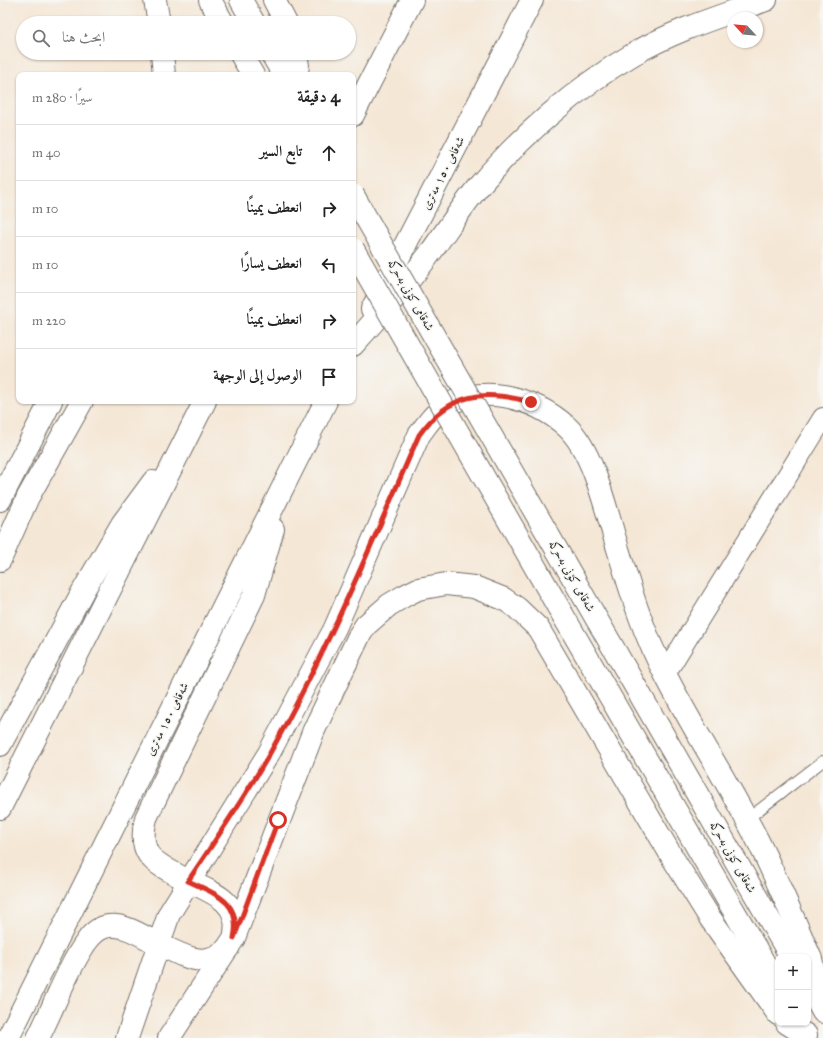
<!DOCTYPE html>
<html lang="ar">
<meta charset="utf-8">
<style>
:root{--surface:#fff;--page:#f6f6f6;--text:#222;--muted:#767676;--line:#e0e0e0}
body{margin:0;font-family:"IM FELL Great Primer",Amiri,serif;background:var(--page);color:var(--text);direction:rtl}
.controls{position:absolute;right:12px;bottom:12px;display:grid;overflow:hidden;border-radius:8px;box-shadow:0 1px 3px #0004}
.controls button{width:36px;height:36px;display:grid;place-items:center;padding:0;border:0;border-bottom:1px solid var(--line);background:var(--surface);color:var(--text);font:20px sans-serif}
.compass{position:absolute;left:727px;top:12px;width:36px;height:36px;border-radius:50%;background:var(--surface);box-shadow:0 1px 3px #0004;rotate:296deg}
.stop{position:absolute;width:12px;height:12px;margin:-9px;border:3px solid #d93025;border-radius:50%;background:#fff}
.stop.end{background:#d93025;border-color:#fff;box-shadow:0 1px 4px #0008}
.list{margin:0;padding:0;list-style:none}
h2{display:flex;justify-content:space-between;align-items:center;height:52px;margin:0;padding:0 16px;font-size:17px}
h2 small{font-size:13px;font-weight:400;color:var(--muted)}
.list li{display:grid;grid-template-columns:26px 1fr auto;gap:12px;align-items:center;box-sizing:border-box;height:56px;padding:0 16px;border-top:1px solid var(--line)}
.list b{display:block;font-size:15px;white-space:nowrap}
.list em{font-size:13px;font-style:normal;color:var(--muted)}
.icon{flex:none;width:22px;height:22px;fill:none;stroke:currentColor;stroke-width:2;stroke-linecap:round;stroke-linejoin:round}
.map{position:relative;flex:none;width:823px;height:1038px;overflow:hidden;direction:ltr}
.search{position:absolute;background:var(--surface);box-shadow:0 1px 3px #0004;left:16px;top:16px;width:340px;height:44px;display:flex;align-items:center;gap:10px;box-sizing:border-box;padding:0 14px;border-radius:22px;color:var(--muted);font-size:15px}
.panel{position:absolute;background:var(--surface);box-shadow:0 1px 3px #0004;left:16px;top:72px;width:340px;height:332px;border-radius:8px;direction:rtl}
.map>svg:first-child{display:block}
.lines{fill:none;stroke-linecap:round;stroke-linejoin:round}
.lane-casing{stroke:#726d67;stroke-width:12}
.street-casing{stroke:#726d67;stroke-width:22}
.secondary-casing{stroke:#726d67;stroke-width:24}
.highway-casing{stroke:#726d67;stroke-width:24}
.lane{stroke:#fff;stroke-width:10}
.street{stroke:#fff;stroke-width:20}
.secondary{stroke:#fff;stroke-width:22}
.highway{stroke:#fff;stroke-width:22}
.secondary-bridge-casing{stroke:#726d67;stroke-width:24;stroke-linecap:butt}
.secondary-bridge{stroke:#fff;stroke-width:22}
.route{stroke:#d93025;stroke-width:5}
.labels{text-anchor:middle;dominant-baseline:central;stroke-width:3;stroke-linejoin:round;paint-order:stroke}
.street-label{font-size:12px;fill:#2b2b2b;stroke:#f6f6f2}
</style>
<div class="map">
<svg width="823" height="1038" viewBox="0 0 823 1038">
<rect width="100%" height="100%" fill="#f6f6f2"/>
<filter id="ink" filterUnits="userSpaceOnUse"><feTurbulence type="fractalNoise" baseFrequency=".025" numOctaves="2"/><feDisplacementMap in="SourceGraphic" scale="8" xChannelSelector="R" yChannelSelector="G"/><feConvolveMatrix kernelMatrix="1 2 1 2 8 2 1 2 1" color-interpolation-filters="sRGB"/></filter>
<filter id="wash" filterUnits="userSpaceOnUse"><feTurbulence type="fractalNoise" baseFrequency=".012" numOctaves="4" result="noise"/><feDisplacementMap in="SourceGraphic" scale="16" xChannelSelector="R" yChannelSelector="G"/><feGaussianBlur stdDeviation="0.9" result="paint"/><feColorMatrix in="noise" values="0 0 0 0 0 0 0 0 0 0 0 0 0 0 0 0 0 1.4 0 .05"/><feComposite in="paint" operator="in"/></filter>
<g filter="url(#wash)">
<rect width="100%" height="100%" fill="#f5e7d6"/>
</g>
<g filter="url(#ink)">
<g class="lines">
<defs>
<path id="lane" d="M 746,820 L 823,761"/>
<path id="street" d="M 665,674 L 823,418"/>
<g id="secondary">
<path d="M 155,0 L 159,23"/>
<path d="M 210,0 L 223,23"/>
<path d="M 241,0 L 254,23"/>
<path d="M 274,0 L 286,23"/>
<path d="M 162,53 L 164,75"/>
<path d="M 240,53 L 253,75"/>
<path d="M 271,53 L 284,75"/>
<path d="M 296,53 L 298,66 L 296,75"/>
<path d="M 0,500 L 51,401"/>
<path d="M 0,560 L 28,497 L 82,401"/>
<path d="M 573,578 L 791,957"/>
<path d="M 557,605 L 778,987"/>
<path d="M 188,881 C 212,892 241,902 235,934"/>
<path d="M 158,944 C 183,955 204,971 228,948"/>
<path d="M 808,985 L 823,1012"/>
<path d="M 787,1023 L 806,1035"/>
<path d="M 127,1038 L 169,914 L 269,753 L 335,628 L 419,435 C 425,427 430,419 438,412 C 476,380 535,397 567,427 C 594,452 607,514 618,549 C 631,592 644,635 665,674 C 694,731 729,784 758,841 C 777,879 794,920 811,959 L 815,977 L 812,993"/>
<path d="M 169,1038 L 234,938 L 314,730 L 359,636 L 366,625 L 389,605 L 404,596 L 418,589 L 446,584 L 474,587 L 504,599 L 517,608 L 538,628 L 674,860 L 710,918 L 778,1014"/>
</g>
<g id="highway">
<path d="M 353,115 L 412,0"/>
<path d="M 372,309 L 532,0"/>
<path d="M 353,345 C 378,317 403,289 425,260 C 444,235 460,209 479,186 C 520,137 577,87 632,55 C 674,30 721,16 766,0"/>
<path d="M 0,745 L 83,591 L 122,524 L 153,482"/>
<path d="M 0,808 L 205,401"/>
<path d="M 188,881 C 157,863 136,859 146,818 L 254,595 L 273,529"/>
<path d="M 8,1038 L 326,401"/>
<path d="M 38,1038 C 53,1009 68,967 87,941 C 92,934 100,927 109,926 C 126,924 144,937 158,944"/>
</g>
</defs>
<!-- lane casing -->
<use href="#lane" class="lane-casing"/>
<!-- street casing -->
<use href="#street" class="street-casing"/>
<!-- secondary casing -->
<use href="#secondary" class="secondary-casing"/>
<!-- highway casing -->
<use href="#highway" class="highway-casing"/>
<!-- lane -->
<use href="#lane" class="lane"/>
<!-- street -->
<use href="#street" class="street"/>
<!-- secondary -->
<use href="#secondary" class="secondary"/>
<!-- highway -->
<use href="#highway" class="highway"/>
<defs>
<g id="secondary-bridge">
<path d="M 353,195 L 573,578"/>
<path d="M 353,249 L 557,605"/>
</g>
</defs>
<!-- secondary-bridge casing -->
<use href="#secondary-bridge" class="secondary-bridge-casing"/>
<!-- secondary-bridge -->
<use href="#secondary-bridge" class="secondary-bridge"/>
</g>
</g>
<g class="lines" filter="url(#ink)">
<!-- route -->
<path class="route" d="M 278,820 L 234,938 C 242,901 215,894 188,881 C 216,839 245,797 270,753 C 327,651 372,543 419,435 C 449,393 483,389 531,402"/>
</g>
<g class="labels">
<!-- street labels -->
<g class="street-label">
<text transform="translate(443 173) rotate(-63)">شەقامی ١٥٠ مەتری</text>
<text transform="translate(411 295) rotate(60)">شەقامی کۆنی بەحرکە</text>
<text transform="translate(572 576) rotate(60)">شەقامی کۆنی بەحرکە</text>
<text transform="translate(167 719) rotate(-63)">شەقامی ١٥٠ مەتری</text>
<text transform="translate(733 857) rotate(60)">شەقامی کۆنی بەحرکە</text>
</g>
</g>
</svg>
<div class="controls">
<button>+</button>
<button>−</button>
</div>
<svg class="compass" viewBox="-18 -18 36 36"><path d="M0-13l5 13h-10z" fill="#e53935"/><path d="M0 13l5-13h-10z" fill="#767676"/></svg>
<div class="stop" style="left:278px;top:820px"></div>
<div class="stop end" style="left:531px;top:402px"></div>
<div class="search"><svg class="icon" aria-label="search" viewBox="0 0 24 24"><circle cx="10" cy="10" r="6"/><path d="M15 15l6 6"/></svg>ابحث هنا</div>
<section class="panel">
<h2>4 دقيقة<small>سيرًا · 280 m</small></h2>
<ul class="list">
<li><svg class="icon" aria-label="ahead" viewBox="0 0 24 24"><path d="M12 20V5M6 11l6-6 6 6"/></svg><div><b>تابع السير</b></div><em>40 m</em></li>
<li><svg class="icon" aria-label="right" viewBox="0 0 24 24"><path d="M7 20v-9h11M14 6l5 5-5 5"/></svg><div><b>انعطف يمينًا</b></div><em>10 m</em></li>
<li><svg class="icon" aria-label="left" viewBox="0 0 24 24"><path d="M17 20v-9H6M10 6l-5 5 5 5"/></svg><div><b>انعطف يسارًا</b></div><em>10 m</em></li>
<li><svg class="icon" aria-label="right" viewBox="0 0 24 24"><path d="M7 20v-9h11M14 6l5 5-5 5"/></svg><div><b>انعطف يمينًا</b></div><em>220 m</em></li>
<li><svg class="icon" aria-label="arrive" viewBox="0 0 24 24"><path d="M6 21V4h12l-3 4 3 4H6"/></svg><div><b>الوصول إلى الوجهة</b></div></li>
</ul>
</section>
</div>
